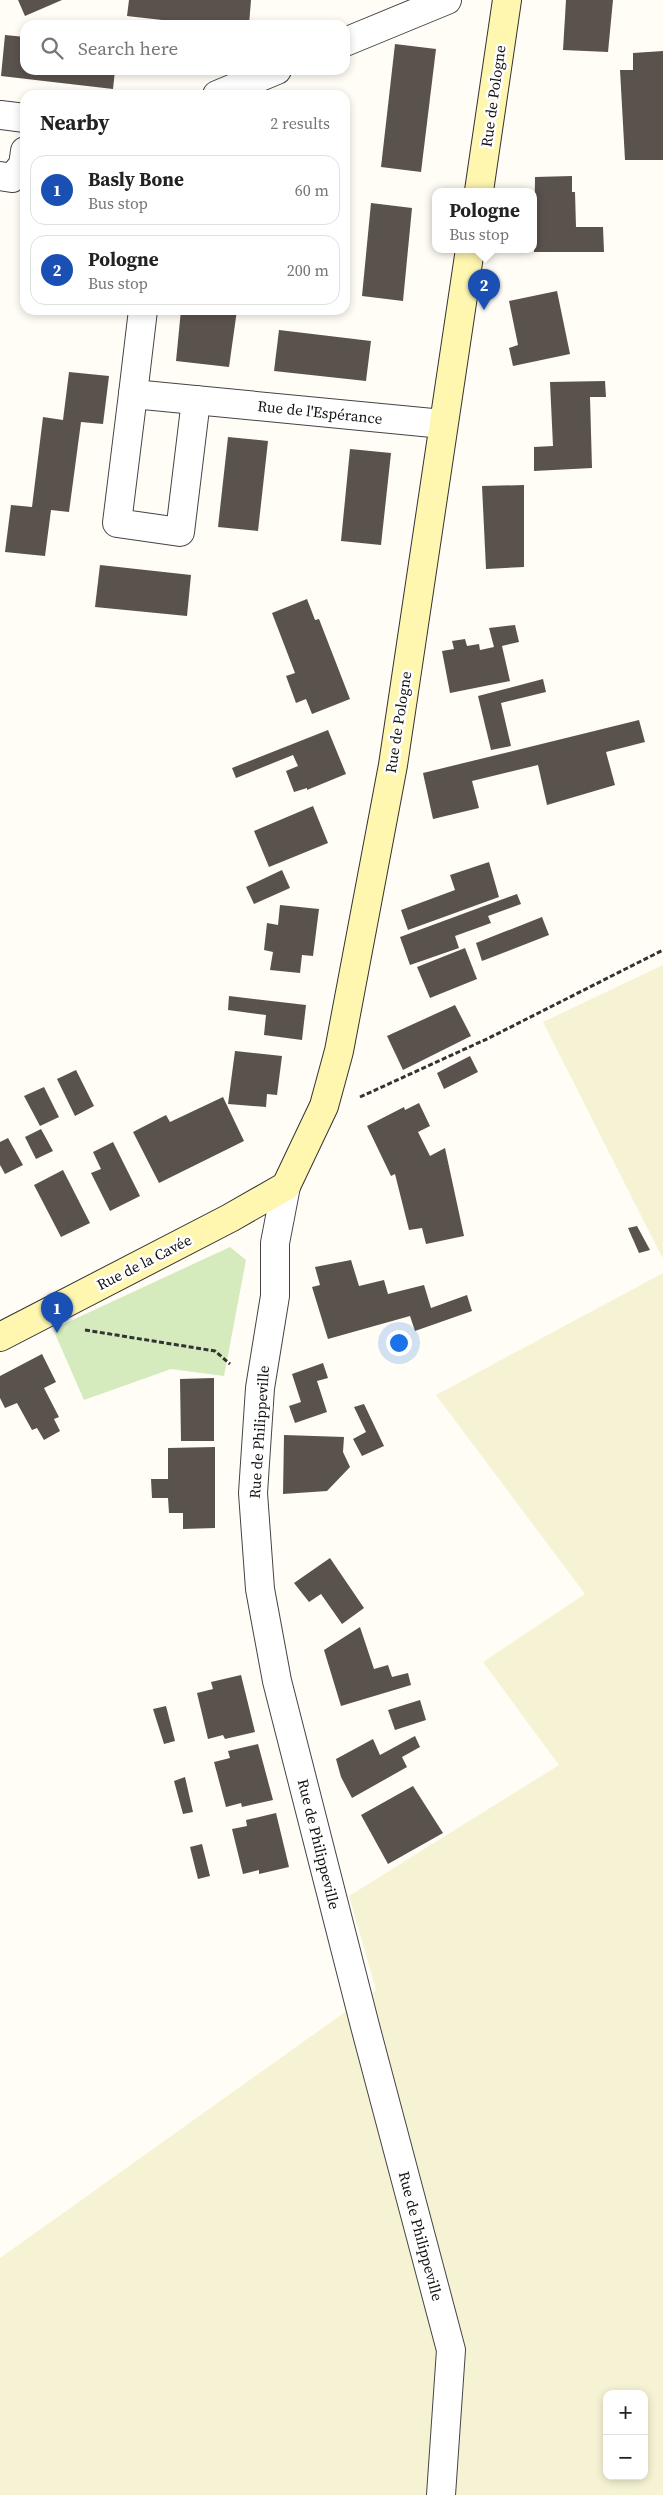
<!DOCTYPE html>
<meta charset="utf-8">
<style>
:root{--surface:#fff;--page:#f6f6f6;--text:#222;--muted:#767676;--line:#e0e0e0;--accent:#c4262e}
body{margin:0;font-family:"Source Serif 4",serif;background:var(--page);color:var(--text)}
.controls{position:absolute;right:15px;bottom:15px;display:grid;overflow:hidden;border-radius:10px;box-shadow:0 2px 8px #0003}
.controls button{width:45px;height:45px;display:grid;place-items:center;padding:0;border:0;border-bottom:1px solid var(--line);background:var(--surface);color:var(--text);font:25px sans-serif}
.you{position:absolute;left:398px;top:1342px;width:18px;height:18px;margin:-12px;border:4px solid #fff;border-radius:50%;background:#1a73e8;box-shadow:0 0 0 8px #1a73e833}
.badge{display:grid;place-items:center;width:32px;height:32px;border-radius:50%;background:var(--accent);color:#fff;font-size:16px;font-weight:700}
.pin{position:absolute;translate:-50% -41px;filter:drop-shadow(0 1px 2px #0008)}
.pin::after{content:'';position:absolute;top:26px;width:18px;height:15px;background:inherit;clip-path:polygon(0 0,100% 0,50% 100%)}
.popup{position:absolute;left:432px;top:188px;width:105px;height:65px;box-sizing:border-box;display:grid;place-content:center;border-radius:10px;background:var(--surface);filter:drop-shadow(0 1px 4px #0005);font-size:16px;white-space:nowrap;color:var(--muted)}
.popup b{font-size:19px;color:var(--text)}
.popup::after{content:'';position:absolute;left:50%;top:100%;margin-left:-10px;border:10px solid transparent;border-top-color:var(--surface)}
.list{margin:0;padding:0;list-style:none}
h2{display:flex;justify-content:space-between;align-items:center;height:65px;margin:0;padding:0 20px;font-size:21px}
h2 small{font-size:16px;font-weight:400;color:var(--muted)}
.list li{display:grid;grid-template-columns:32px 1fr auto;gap:15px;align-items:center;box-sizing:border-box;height:70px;margin:0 10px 10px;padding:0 10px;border:1px solid var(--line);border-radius:15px}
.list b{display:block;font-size:19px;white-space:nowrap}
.list p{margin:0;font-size:16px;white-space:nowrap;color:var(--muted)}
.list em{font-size:16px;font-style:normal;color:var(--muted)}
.icon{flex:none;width:28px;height:28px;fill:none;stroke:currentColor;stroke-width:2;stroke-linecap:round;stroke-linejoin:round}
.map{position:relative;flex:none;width:663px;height:2495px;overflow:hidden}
.search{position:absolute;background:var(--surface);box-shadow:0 2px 8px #0003;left:20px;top:20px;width:330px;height:55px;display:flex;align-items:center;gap:12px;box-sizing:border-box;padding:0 18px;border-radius:15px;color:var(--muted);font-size:19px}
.panel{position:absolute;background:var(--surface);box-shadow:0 2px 8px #0003;left:20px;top:90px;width:330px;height:225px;border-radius:15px}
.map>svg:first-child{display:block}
.farmland{fill:#f6f3d4;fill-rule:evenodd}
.green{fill:#d5ebbd}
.building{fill:#5a524d}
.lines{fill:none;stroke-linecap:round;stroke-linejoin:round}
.street-casing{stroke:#444;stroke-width:30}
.secondary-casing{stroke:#333;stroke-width:30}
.path{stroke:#333;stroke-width:3;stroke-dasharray:5 2.5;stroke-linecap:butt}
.street{stroke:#fff;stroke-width:28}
.secondary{stroke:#fff6b0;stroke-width:28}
.labels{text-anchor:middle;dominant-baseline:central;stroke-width:5;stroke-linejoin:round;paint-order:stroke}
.street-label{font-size:15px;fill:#111;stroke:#fff}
</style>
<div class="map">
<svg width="663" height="2495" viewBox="0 0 663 2495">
<rect width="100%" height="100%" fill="#fffdf5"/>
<!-- farmland -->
<g class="farmland">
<path d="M 663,965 L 663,1259 L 543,1022 Z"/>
<path d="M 663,1273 L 663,2495 L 0,2495 L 0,2258 L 376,1990 L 349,1896 L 559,1765 L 483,1662 L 585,1594 L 436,1395 ZM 607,2394 L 644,2394 L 644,2476 L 607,2476 Z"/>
</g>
<!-- green -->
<path class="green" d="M 230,1247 L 246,1260 L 224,1376 L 171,1369 L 84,1400 L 53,1329 Z"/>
<!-- building -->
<g class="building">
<path d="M 18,0 L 62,0 L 25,16 Z"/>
<path d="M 129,0 L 251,0 L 249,25 L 206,25 L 127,16 Z"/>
<path d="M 566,0 L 613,0 L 608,52 L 563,50 Z"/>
<path d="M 5,35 L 25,37 L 25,70 L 115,70 L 113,89 L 1,76 Z"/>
<path d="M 395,44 L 436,49 L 421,172 L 381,167 Z"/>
<path d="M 663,51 L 663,160 L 625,160 L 620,70 L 633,70 L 633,53 Z"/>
<path d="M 572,176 L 572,192 L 575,192 L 576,227 L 603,227 L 604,252 L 534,252 L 535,177 Z"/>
<path d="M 371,203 L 412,208 L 403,301 L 362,296 Z"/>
<path d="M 557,291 L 570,354 L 513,366 L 509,348 L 518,345 L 509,301 Z"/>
<path d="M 181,310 L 237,310 L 229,367 L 176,361 Z"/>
<path d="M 279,330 L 371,341 L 366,381 L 274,371 Z"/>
<path d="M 69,372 L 109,376 L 103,424 L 81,422 L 69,512 L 51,510 L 45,556 L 5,552 L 11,505 L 32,507 L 43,417 L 63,420 Z"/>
<path d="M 605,381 L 606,397 L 590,397 L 592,468 L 534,471 L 534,447 L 553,446 L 550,382 Z"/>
<path d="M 228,437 L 268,441 L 258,531 L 218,527 Z"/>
<path d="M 350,449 L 391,453 L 381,545 L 341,541 Z"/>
<path d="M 524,485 L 524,567 L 486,569 L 482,486 Z"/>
<path d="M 100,565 L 191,575 L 187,616 L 95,607 Z"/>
<path d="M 307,599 L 315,620 L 319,619 L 350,699 L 312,714 L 306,699 L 296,703 L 286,676 L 295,673 L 272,613 Z"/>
<path d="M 515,625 L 519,642 L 502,646 L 510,681 L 450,693 L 442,651 L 454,649 L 452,641 L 465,639 L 467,646 L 479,644 L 480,650 L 494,647 L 489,628 Z"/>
<path d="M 543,679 L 546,692 L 501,703 L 511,746 L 491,750 L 478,696 Z"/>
<path d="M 639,720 L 645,742 L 606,752 L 615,785 L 547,805 L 538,765 L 472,781 L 479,808 L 433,819 L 423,773 Z"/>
<path d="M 328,730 L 346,774 L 307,790 L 307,788 L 294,792 L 286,771 L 298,766 L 293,755 L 236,778 L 232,768 Z"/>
<path d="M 313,806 L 328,843 L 269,867 L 254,831 Z"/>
<path d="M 489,862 L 499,897 L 408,930 L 401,910 L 455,890 L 450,875 Z"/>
<path d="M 282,870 L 290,888 L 254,904 L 246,887 Z"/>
<path d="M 517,894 L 521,904 L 488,916 L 491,923 L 455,936 L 459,948 L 410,965 L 400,937 Z"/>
<path d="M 280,905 L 319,909 L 313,956 L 302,955 L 300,973 L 270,970 L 273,952 L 264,950 L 267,923 L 278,925 Z"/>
<path d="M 542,917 L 549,935 L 482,961 L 476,943 Z"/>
<path d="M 465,948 L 477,979 L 430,998 L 417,967 Z"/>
<path d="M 229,996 L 306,1005 L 302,1040 L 264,1035 L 266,1015 L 228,1010 Z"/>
<path d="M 455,1005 L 471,1036 L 403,1070 L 387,1036 Z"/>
<path d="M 235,1051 L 282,1056 L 277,1095 L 267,1094 L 266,1107 L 228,1104 Z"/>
<path d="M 470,1056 L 478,1072 L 444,1089 L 437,1073 Z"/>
<path d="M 76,1070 L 94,1106 L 75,1116 L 57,1079 Z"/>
<path d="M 44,1087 L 59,1117 L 40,1126 L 24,1096 Z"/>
<path d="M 223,1097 L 244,1141 L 159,1183 L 133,1132 L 166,1115 L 170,1122 Z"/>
<path d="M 419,1103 L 430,1126 L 418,1132 L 430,1156 L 445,1148 L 464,1236 L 426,1244 L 422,1228 L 409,1230 L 395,1174 L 391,1176 L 367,1126 L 404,1107 L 405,1110 Z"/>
<path d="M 41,1129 L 53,1151 L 36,1159 L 25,1137 Z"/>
<path d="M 8,1138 L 23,1165 L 5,1174 L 0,1165 L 0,1142 Z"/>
<path d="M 113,1142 L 140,1196 L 110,1211 L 91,1173 L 101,1169 L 93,1152 Z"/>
<path d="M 63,1170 L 90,1223 L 61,1237 L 34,1185 Z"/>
<path d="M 637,1226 L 650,1250 L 639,1253 L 628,1228 Z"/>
<path d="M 351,1260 L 359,1286 L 384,1280 L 388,1294 L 424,1285 L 431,1308 L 467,1295 L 472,1311 L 415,1331 L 410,1316 L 328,1339 L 312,1287 L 320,1285 L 315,1267 Z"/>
<path d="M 42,1354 L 56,1382 L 44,1388 L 59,1417 L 54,1419 L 60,1431 L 44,1440 L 37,1428 L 32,1430 L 17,1403 L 5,1408 L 0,1398 L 0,1376 Z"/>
<path d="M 323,1363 L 328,1378 L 317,1381 L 327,1412 L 295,1423 L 289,1406 L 301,1402 L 292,1374 Z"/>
<path d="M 214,1378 L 214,1441 L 181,1441 L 180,1379 Z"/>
<path d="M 364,1404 L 384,1446 L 362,1456 L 353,1439 L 366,1432 L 354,1407 Z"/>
<path d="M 284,1435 L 344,1437 L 343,1452 L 350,1467 L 327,1491 L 283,1494 Z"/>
<path d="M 215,1447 L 215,1528 L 183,1529 L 183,1513 L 169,1513 L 168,1498 L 152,1498 L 151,1479 L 168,1479 L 168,1448 Z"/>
<path d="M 330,1558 L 364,1608 L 342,1624 L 321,1594 L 309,1602 L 294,1583 Z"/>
<path d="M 360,1627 L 374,1669 L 388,1665 L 392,1677 L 408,1673 L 411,1685 L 341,1706 L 324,1650 Z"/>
<path d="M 241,1675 L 255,1732 L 225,1739 L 223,1735 L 208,1739 L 197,1693 L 213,1689 L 211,1682 Z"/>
<path d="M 420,1700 L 426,1720 L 395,1730 L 388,1710 Z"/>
<path d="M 166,1706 L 175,1741 L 164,1744 L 153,1709 Z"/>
<path d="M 415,1736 L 420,1747 L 402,1757 L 407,1767 L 352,1798 L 341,1777 L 336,1759 L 373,1739 L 380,1755 Z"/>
<path d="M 258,1744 L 273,1800 L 242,1807 L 241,1803 L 226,1807 L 214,1762 L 230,1758 L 228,1751 Z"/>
<path d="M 185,1777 L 193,1812 L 183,1814 L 174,1781 Z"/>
<path d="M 413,1786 L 443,1833 L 388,1864 L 361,1815 Z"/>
<path d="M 276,1813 L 289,1867 L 259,1874 L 259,1870 L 243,1874 L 232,1829 L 247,1826 L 246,1820 Z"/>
<path d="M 202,1844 L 210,1876 L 198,1879 L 190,1847 Z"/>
</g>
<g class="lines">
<defs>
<g id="street">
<path d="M 345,42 L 447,0"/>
<path d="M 217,95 L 277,70"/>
<path d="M 0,115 L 25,118"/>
<path d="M 0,176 L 12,178 L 23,165 L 25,151"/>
<path d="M 143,310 L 133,394 L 443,424"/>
<path d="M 133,394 L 117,523 L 180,532 L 196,400"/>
<path d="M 286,1186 L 275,1243 L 275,1296 L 260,1388 L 253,1493 L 260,1589 L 277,1681 L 365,2026 L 451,2350 L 441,2495"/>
</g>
<g id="secondary">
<path d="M 479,191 L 507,0"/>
<path d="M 0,1337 L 230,1218 L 286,1186 L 324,1106 L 339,1051 L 393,765 L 470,249"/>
</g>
</defs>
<!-- street casing -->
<use href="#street" class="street-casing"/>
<!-- secondary casing -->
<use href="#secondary" class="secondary-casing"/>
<!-- path -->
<g class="path">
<path d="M 360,1097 L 489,1038 L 663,950"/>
<path d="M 85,1330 L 215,1351 L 230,1364"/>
</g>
<!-- street -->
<use href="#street" class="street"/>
<!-- secondary -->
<use href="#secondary" class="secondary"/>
</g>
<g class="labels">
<!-- street labels -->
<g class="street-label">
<text transform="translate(493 96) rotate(-82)">Rue de Pologne</text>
<text transform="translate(320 412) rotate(6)">Rue de l'Espérance</text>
<text transform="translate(398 722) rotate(-81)">Rue de Pologne</text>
<text transform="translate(144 1262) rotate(-27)">Rue de la Cavée</text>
<text transform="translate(259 1432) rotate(-86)">Rue de Philippeville</text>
<text transform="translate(319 1844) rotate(76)">Rue de Philippeville</text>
<text transform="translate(421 2236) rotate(75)">Rue de Philippeville</text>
</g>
</g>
</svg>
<div class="controls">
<button>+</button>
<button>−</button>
</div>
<div class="you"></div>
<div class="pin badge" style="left:57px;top:1333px;background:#1a4fb4">1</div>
<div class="pin badge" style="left:484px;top:310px;background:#1a4fb4">2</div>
<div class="popup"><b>Pologne</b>Bus stop</div>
<div class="search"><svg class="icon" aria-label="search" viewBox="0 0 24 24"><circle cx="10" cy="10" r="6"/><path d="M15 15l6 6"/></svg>Search here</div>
<section class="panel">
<h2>Nearby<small>2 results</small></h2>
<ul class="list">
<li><span class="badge" style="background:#1a4fb4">1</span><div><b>Basly Bone</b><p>Bus stop</p></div><em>60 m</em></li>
<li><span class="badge" style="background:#1a4fb4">2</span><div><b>Pologne</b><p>Bus stop</p></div><em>200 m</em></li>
</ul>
</section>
</div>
